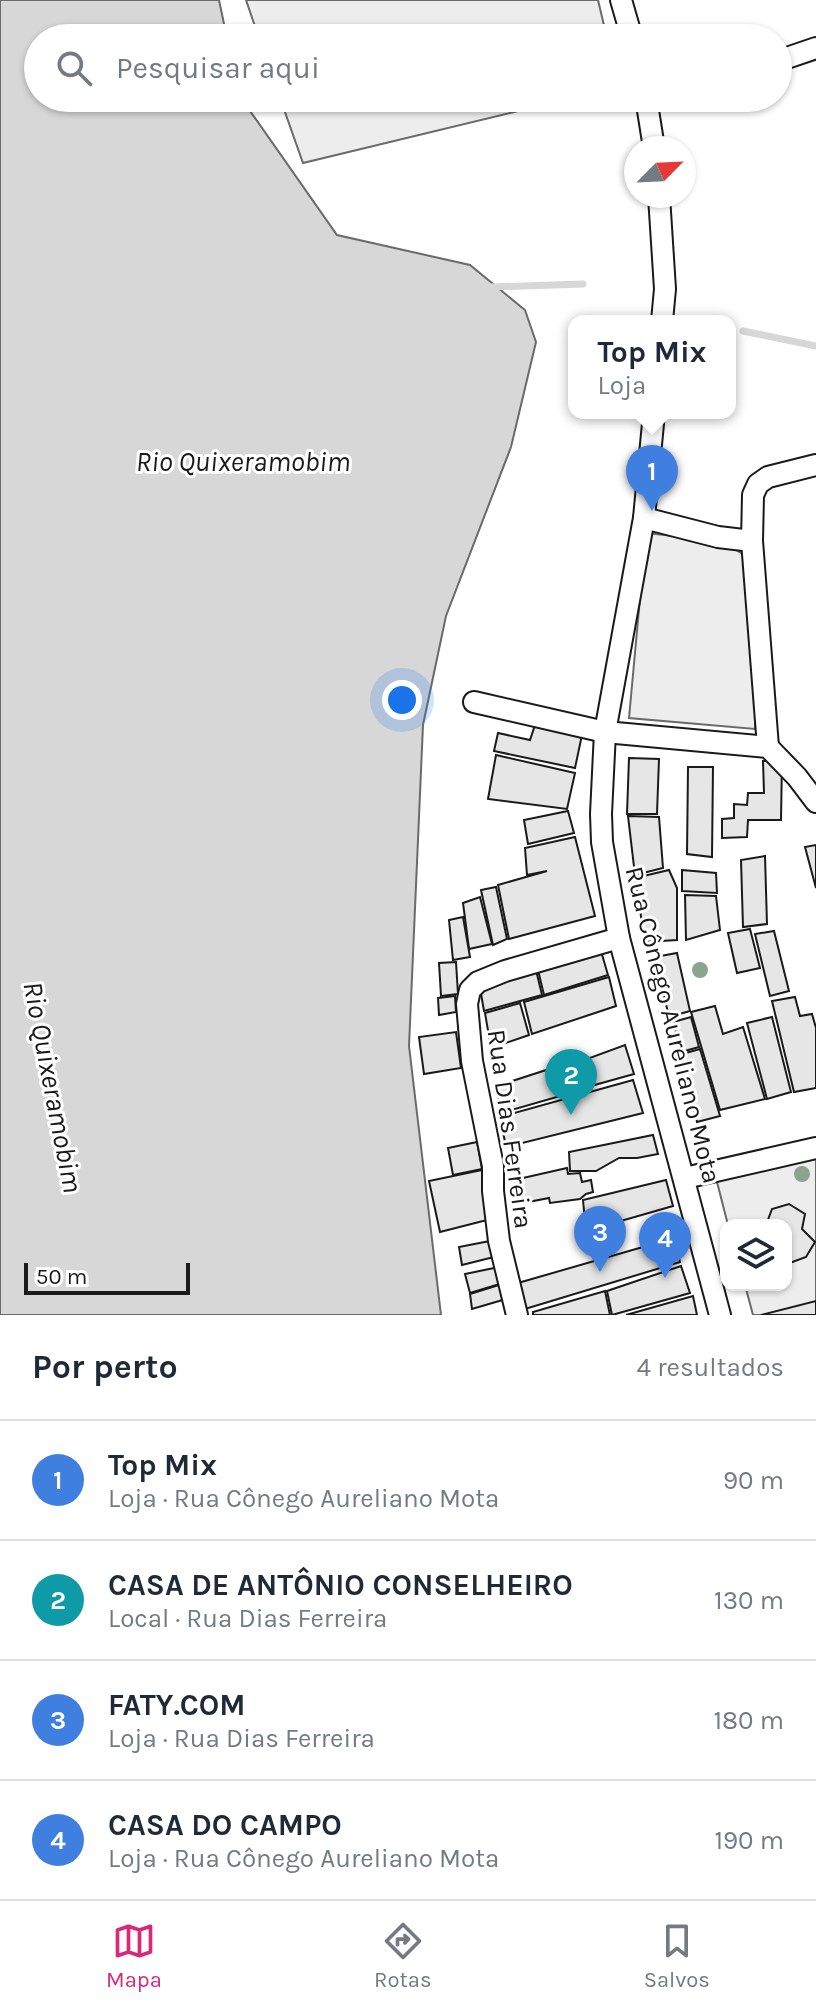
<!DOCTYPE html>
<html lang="pt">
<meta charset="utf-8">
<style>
:root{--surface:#fff;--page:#f6f6f7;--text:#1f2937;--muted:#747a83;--line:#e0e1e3;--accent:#db2777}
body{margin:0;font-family:Karla,sans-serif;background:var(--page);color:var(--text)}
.controls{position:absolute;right:24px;bottom:24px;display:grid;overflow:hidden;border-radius:16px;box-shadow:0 2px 6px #0004}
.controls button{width:72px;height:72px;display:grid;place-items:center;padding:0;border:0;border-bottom:2px solid var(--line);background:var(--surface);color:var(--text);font:40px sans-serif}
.compass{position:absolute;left:624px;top:136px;width:72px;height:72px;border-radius:50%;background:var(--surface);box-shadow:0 2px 6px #0004;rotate:66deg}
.scale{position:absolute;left:24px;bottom:20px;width:166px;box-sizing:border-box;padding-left:8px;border:4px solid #1a1a1a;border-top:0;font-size:22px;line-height:28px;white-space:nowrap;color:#1a1a1a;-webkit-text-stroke:6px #fff;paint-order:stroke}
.you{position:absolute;left:402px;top:700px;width:28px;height:28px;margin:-20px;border:6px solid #fff;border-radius:50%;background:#1a73e8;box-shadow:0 0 0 12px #1a73e833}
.badge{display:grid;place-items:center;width:52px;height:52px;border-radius:50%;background:var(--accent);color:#fff;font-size:26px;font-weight:700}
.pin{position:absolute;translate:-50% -66px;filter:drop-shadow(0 2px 4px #0008)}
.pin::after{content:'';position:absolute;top:42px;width:28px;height:24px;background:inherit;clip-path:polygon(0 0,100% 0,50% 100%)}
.popup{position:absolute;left:568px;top:315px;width:168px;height:104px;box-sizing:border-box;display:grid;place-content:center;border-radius:16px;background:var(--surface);filter:drop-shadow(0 2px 6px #0005);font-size:26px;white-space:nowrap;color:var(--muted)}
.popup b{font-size:30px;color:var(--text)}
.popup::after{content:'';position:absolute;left:50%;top:100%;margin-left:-16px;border:16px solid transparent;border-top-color:var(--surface)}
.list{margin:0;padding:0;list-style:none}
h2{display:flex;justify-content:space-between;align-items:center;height:104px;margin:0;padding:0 32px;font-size:34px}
h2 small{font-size:26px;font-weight:400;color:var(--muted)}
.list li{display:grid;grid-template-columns:52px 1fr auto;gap:24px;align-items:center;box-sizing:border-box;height:120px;padding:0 32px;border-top:2px solid var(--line)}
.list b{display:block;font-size:30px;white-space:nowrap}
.list p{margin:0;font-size:26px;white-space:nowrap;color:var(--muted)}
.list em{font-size:26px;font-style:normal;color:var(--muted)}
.icon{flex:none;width:44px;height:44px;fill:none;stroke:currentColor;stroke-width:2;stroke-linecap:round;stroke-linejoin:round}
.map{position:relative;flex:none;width:816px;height:1315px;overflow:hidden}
.search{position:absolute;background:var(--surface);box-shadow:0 2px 6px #0004;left:24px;right:24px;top:24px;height:88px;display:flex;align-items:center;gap:20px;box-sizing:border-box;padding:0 28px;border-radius:44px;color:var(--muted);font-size:30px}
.sheet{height:584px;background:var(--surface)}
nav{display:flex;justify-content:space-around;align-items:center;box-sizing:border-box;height:112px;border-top:2px solid var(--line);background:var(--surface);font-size:22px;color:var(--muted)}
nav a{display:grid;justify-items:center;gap:4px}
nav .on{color:var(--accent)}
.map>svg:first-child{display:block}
.built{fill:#ededed;stroke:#6a6a6a;stroke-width:2}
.water{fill:#d7d7d7;stroke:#6a6a6a;stroke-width:2}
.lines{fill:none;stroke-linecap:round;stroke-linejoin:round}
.stream{stroke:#d7d7d7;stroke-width:7}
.building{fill:#e6e6e6;stroke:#1a1a1a;stroke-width:2}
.minor-casing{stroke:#1a1a1a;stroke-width:24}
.minor{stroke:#fff;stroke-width:20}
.tree{fill:#8aa48f}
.labels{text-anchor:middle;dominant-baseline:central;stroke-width:6;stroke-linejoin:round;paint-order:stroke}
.street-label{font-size:26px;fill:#1a1a1a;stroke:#fff}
.water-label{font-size:28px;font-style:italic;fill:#1a1a1a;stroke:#fff}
</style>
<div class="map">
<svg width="816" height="1315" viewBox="0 0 816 1315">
<rect width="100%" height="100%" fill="#fff"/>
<!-- built -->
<g class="built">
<path d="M 246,0 L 598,0 L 607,38 L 259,38 Z"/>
<path d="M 280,98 L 572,98 L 303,163 Z"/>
<path d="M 646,533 L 720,541 L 743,554 L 755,586 L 755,729 L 629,718 Z"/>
<path d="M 816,1156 L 816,1315 L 753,1315 L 745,1285 L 786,1285 L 786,1225 L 728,1225 L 716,1178 Z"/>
</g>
<!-- water -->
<path class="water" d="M 0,0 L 219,0 L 227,38 L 38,38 L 38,98 L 241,98 L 337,235 L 470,265 L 525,310 L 536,342 L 511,447 L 446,616 L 423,725 L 409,1046 L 441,1315 L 0,1315 Z"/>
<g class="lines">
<!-- stream -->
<g class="stream">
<path d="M 490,287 L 583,284"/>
<path d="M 743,331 L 816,346"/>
</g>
</g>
<!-- building -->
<g class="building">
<path d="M 537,719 L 583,730 L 575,768 L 494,751 L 498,733 L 530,740 Z"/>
<path d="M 496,755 L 575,773 L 567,809 L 488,799 Z"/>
<path d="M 629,758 L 659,759 L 657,814 L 627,814 Z"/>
<path d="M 763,761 L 782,761 L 781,820 L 748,820 L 747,837 L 722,838 L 722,819 L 734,818 L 734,804 L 747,805 L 748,793 L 764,793 Z"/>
<path d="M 688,767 L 713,767 L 712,857 L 687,854 Z"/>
<path d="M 568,811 L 574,833 L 528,844 L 524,820 Z"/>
<path d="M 628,816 L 659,817 L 663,868 L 635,875 Z"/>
<path d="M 575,837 L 595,916 L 509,939 L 498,885 L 547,871 L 527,875 L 525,848 Z"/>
<path d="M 816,845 L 816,888 L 805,847 Z"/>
<path d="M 765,856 L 767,924 L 743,927 L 741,860 Z"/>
<path d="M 669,870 L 677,888 L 677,940 L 645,942 L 635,878 Z"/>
<path d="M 682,870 L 716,873 L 717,893 L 682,891 Z"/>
<path d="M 496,887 L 507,939 L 493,945 L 481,890 Z"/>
<path d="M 685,895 L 716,896 L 720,930 L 686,940 Z"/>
<path d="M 480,897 L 492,944 L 469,949 L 463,903 Z"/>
<path d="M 463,917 L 470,957 L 453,960 L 449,920 Z"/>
<path d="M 750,929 L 760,968 L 737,973 L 728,933 Z"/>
<path d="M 774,931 L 789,991 L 770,996 L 755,934 Z"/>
<path d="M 601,951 L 608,975 L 544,995 L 538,970 Z"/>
<path d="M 677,953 L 690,1011 L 669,1017 L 655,957 Z"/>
<path d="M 456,962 L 458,994 L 441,996 L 439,963 Z"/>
<path d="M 536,970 L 542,995 L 484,1011 L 480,988 Z"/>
<path d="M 609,977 L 616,1006 L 532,1034 L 524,1002 Z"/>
<path d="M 455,996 L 456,1012 L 439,1015 L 438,998 Z"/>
<path d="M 795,997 L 800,1016 L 812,1014 L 816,1028 L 816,1088 L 794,1092 L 772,1001 Z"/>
<path d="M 520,1003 L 529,1035 L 491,1048 L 485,1013 Z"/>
<path d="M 715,1006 L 723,1034 L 743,1027 L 765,1099 L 720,1110 L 691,1012 Z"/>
<path d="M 691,1017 L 699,1047 L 681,1052 L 673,1022 Z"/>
<path d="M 772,1017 L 791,1092 L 767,1099 L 747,1023 Z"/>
<path d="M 456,1032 L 461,1068 L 424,1074 L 419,1037 Z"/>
<path d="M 625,1045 L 634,1074 L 591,1086 L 584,1060 Z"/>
<path d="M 700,1049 L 720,1116 L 697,1122 L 682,1054 Z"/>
<path d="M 580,1059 L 588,1088 L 501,1113 L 497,1086 Z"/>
<path d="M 633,1080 L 643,1113 L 506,1147 L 500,1117 Z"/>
<path d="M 653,1135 L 658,1154 L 637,1158 L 619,1158 L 596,1171 L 570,1171 L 569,1152 Z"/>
<path d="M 477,1142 L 482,1169 L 453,1175 L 448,1148 Z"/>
<path d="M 567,1168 L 568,1174 L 580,1173 L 582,1182 L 591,1180 L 593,1192 L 586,1194 L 580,1199 L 550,1203 L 549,1198 L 518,1204 L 514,1180 Z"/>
<path d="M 482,1170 L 491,1219 L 440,1232 L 429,1181 Z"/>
<path d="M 666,1180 L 673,1206 L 586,1231 L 583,1200 Z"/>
<path d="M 789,1204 L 805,1214 L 802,1229 L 815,1242 L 806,1257 L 787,1264 L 786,1225 L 766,1225 L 772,1209 Z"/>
<path d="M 674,1238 L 680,1262 L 525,1309 L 518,1283 Z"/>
<path d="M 495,1240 L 498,1256 L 462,1265 L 459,1247 Z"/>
<path d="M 681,1266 L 690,1293 L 612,1315 L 607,1291 Z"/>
<path d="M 499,1267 L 503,1283 L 470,1293 L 465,1274 Z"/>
<path d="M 502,1284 L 506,1299 L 472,1309 L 470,1294 Z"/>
<path d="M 605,1291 L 610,1315 L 533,1315 L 533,1312 Z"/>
<path d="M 693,1296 L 697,1315 L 626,1315 Z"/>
<path d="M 816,1301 L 816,1315 L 761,1315 Z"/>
</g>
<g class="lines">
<defs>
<g id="minor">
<path d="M 621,0 L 632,38"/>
<path d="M 778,61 L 816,48"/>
<path d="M 646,98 L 654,148"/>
<path d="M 659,196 L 665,289 L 662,321"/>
<path d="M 654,413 L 644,518 L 605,732 L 601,814 L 602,842 L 619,938 L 720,1315"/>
<path d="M 644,518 L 718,537 L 752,541"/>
<path d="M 474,702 L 605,732 L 768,747 L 797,777 L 816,802"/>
<path d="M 768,747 L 752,541 L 753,495 L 758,484 L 768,477 L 816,465"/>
<path d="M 685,1178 L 816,1148"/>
<path d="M 517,1315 L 499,1241 L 493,1191 L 493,1166 L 472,1061 L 467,1004 L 470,990 L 478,982 L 505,971 L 619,938"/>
</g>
</defs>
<!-- minor casing -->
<use href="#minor" class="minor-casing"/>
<!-- minor -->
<use href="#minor" class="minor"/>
</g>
<!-- trees -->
<g class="tree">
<circle cx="700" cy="970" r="8"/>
<circle cx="802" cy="1174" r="8"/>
</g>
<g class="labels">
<!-- street labels -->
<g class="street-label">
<text transform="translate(673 1025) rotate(76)">Rua Cônego Aureliano Mota</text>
<text transform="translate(510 1129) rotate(82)">Rua Dias Ferreira</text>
</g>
<!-- water labels -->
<g class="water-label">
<text x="243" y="461">Rio Quixeramobim</text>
<text transform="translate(53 1087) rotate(79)">Rio Quixeramobim</text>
</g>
</g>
</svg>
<div class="controls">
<button><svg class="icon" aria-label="layers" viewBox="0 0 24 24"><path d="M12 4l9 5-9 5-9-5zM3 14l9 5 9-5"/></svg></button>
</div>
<svg class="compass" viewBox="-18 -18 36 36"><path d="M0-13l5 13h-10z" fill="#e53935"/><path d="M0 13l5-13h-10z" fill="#747a83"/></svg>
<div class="scale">50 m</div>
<div class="you"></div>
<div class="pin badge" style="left:652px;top:511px;background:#3f7fe0">1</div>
<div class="popup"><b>Top Mix</b>Loja</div>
<div class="pin badge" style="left:571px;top:1115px;background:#0f9aa8">2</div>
<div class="pin badge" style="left:600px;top:1272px;background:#3f7fe0">3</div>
<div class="pin badge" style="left:665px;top:1278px;background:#3f7fe0">4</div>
<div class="search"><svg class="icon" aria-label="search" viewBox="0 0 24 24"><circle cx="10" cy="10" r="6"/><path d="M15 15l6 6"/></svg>Pesquisar aqui</div>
</div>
<section class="sheet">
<h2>Por perto<small>4 resultados</small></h2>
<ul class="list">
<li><span class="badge" style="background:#3f7fe0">1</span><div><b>Top Mix</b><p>Loja · Rua Cônego Aureliano Mota</p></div><em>90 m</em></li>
<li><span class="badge" style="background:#0f9aa8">2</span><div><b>CASA DE ANTÔNIO CONSELHEIRO</b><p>Local · Rua Dias Ferreira</p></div><em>130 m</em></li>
<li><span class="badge" style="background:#3f7fe0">3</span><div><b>FATY.COM</b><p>Loja · Rua Dias Ferreira</p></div><em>180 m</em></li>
<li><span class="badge" style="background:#3f7fe0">4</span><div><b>CASA DO CAMPO</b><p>Loja · Rua Cônego Aureliano Mota</p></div><em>190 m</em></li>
</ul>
</section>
<nav>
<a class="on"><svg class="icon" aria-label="map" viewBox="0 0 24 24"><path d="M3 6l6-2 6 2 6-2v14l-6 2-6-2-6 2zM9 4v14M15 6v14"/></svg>Mapa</a>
<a><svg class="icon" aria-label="directions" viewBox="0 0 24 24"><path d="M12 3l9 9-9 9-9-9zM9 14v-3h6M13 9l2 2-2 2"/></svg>Rotas</a>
<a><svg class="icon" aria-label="saved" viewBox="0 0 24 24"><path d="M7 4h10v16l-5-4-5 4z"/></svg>Salvos</a>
</nav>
